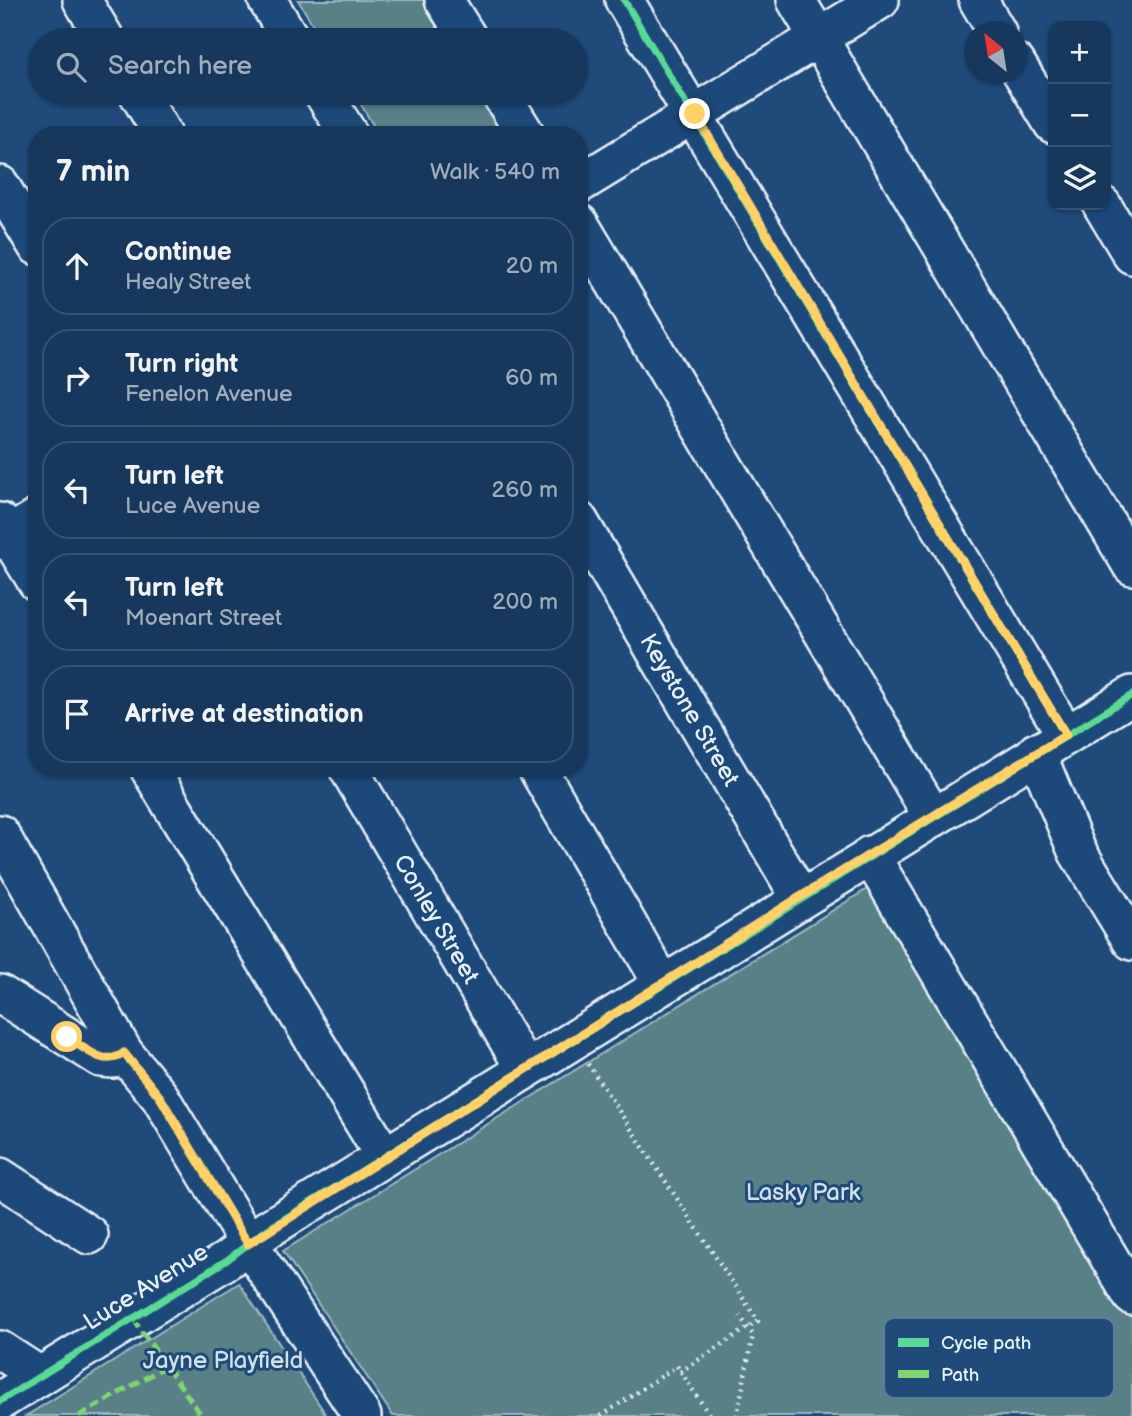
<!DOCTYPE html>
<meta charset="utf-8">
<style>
:root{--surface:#17385c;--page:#203f62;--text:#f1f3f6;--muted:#9eacbb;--line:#365272}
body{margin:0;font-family:"Balsamiq Sans",sans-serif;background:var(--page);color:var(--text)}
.controls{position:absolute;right:21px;top:21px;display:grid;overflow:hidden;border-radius:14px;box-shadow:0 2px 5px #0004}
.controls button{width:63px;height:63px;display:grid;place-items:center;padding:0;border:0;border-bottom:2px solid var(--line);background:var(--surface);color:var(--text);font:35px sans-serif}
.compass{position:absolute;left:964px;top:21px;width:63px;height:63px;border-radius:50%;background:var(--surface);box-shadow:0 2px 5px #0004;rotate:330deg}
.stop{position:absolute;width:21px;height:21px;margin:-16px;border:5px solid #ffd166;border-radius:50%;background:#fff}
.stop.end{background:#ffd166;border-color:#fff;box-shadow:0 2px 7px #0008}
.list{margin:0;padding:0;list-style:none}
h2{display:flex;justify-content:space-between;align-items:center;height:91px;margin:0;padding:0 28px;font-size:30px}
h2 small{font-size:23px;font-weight:400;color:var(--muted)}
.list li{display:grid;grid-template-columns:46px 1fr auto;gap:21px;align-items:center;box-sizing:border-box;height:98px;margin:0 14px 14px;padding:0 14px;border:2px solid var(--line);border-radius:28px}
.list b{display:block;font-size:26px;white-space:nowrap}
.list p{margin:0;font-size:23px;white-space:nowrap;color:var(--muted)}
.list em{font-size:23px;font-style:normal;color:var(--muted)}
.icon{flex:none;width:38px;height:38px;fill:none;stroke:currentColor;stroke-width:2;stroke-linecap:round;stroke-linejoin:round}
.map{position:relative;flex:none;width:1132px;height:1416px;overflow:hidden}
.search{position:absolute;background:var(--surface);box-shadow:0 2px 5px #0004;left:28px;top:28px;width:560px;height:77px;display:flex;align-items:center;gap:18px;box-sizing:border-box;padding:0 24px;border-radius:38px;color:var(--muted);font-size:26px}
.panel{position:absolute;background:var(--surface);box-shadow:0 2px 5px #0004;left:28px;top:126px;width:560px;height:651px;border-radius:28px}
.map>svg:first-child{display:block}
.green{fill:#588086;stroke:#a0b8bf;stroke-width:2}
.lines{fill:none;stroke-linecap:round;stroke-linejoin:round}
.minor-casing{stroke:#e8f1f8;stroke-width:42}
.path{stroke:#e8f1f8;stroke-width:4.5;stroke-dasharray:2 5;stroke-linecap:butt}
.minor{stroke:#1f4a7a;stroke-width:37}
.quiet{stroke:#7fd670;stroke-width:5;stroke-dasharray:10 5;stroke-linecap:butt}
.cycleway-casing{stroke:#1f4a7a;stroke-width:11}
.cycleway{stroke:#5adb95;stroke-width:7}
.route{stroke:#ffd166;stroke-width:9}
.labels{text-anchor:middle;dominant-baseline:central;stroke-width:6;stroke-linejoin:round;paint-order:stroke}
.street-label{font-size:24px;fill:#e8f1f8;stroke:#1f4a7a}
.park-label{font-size:24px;fill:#d2e0e7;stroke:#1f4a7a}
.key{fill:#1f4a7a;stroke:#5b7ca0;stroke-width:2}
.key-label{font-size:19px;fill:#e8f1f8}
</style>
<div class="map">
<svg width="1132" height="1416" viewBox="0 0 1132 1416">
<rect width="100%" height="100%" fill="#1f4a7a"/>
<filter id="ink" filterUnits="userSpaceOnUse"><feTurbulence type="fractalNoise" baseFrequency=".0143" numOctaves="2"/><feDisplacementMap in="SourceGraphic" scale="14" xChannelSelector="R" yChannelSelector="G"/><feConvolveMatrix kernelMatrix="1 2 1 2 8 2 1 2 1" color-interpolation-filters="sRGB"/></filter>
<g filter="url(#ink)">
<!-- green -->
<g class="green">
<path d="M 298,0 L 434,0 L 458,40 L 322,40 Z"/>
<path d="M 354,93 L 490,93 L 515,135 L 379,135 Z"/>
<path d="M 877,883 L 1132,1307 L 1132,1416 L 393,1416 L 283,1251 Z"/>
<path d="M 239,1283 L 327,1416 L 26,1416 Z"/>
</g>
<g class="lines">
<defs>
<g id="minor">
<path d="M 82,0 L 106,40"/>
<path d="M 267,0 L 291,40"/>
<path d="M 444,0 L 469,40"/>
<path d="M 624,0 L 1066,735"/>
<path d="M 796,0 L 1132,566"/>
<path d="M 978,0 L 997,32"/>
<path d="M 1016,63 L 1053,124"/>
<path d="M 138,93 L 163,135"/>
<path d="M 323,93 L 349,135"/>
<path d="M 500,93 L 526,135"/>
<path d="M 579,184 L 880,0"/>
<path d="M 0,185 L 37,246"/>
<path d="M 1102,205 L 1132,255"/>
<path d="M 579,223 L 933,817"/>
<path id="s1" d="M 579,521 L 800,897"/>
<path d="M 0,522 L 37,582"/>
<path d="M 0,540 L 37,518"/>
<path d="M 1036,752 L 1077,851 L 1132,941"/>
<path d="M 149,768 L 384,1156"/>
<path id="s2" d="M 348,768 L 525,1069"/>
<path d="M 537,768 L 662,983"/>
<path d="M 0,834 L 124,1053 L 160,1097 L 248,1243 L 362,1416"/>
<path d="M 870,855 L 1132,1296"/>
<path d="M 0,994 L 101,1058 L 113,1059 L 124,1053"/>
<path d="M 0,1177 L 89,1235"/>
<path d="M 0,1350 L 40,1376"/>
<path d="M 0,1401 L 227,1260 L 268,1229 L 1132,695"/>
</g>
</defs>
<!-- minor casing -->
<use href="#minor" class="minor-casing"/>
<!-- path -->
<g class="path">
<path d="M 588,1064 L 758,1321 L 680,1372"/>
<path d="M 601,1416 L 677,1366 L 710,1416"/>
<path d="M 737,1416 L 753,1335 L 740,1316"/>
</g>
<!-- minor -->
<use href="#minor" class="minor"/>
<!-- quiet -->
<g class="quiet">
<path d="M 133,1319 L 202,1416"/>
<path d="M 79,1416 L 168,1365"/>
</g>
<defs>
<g id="cycleway">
<path d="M 624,0 L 1066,735"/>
<path d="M 0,1401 L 227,1260 L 268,1229 L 1132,695"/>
</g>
</defs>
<!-- cycleway casing -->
<use href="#cycleway" class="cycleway-casing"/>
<!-- cycleway -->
<use href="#cycleway" class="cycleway"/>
</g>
</g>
<g class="lines" filter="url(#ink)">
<!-- route -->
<path class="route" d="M 67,1037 C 85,1048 104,1068 124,1053 L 160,1097 L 248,1244 L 800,897 L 1066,735 L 695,114"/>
</g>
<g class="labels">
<!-- street labels -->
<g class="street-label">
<text stroke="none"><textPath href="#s1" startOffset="219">Keystone Street</textPath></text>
<text stroke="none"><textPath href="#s2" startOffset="175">Conley Street</textPath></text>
<text transform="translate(146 1287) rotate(-32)">Luce Avenue</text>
</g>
<!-- park labels -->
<g class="park-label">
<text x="803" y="1192">Lasky Park</text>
<text x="223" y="1360">Jayne Playfield</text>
</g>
</g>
<!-- legend -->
<rect x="884" y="1318" width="230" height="80" rx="10" class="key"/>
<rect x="898" y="1338" width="31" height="9" fill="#5adb95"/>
<rect x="898" y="1370" width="31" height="8" fill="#7fd670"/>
<g class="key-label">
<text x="941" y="1349">Cycle path</text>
<text x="941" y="1381">Path</text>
</g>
</svg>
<div class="controls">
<button>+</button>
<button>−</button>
<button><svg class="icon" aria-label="layers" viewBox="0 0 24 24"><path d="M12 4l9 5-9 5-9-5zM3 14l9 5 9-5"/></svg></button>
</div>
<svg class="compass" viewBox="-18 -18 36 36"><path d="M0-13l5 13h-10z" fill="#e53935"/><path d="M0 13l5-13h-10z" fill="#9eacbb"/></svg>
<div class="stop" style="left:67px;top:1037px"></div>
<div class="stop end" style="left:695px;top:114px"></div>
<div class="search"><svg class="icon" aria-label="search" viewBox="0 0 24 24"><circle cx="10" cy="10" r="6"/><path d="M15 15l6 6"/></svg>Search here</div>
<section class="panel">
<h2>7 min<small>Walk · 540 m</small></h2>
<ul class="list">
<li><svg class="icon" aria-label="ahead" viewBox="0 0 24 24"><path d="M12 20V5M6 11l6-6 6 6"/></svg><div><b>Continue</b><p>Healy Street</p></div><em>20 m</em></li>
<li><svg class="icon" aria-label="right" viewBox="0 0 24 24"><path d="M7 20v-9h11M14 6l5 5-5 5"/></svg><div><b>Turn right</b><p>Fenelon Avenue</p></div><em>60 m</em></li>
<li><svg class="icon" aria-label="left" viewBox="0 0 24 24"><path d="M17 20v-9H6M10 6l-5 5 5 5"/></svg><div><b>Turn left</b><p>Luce Avenue</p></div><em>260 m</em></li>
<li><svg class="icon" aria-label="left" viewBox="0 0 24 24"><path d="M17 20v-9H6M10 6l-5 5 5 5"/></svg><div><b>Turn left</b><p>Moenart Street</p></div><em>200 m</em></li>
<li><svg class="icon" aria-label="arrive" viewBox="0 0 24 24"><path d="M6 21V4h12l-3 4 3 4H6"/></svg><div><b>Arrive at destination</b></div></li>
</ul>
</section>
</div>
